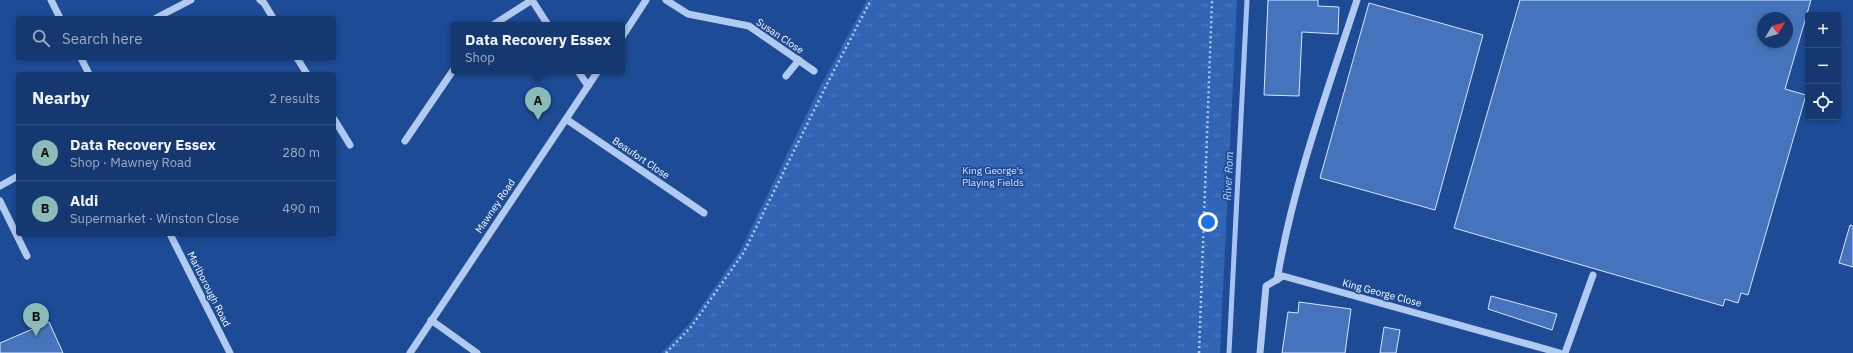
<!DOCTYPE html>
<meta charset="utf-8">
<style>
:root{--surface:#163870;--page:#234378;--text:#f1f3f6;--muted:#9eacc3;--line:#355283;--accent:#8bbbb9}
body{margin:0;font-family:"IBM Plex Sans",sans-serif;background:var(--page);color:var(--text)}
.controls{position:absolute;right:12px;top:12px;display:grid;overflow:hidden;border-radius:4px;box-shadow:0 2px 6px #0003}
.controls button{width:36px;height:36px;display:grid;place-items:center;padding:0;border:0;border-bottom:1px solid var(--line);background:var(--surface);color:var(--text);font:20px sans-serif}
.compass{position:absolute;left:1757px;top:12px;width:36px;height:36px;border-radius:50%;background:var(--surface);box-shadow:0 2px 6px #0003;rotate:52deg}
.you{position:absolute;left:1208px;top:222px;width:14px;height:14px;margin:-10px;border:3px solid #fff;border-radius:50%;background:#1a73e8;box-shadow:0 0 0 6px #1a73e833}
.badge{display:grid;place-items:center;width:26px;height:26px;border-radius:50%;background:var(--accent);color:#111;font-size:13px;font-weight:700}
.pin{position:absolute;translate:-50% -33px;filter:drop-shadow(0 1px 2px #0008)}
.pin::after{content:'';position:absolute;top:21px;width:14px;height:12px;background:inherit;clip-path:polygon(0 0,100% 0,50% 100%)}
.popup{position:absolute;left:451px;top:22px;width:174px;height:52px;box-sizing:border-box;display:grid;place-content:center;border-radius:4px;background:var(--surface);filter:drop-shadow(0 1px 3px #0005);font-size:13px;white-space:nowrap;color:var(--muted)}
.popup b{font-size:15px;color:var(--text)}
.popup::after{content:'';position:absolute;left:50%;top:100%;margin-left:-8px;border:8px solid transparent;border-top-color:var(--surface)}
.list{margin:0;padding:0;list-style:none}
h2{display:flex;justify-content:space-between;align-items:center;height:52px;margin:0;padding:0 16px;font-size:17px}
h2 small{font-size:13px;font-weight:400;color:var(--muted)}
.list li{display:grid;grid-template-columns:26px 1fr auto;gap:12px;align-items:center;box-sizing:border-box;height:56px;padding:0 16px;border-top:1px solid var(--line)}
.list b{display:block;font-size:15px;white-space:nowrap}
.list p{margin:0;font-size:13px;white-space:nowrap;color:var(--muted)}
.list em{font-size:13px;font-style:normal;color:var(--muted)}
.icon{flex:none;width:22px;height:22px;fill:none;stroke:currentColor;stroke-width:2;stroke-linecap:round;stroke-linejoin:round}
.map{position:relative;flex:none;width:1853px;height:353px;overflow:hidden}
.search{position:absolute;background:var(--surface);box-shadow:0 2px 6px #0003;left:16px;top:16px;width:320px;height:44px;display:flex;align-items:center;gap:10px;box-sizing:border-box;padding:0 14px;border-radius:4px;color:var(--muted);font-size:15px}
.panel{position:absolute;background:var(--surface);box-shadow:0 2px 6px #0003;left:16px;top:72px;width:320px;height:164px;border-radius:4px}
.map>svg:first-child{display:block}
.grass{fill:url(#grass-tufts)}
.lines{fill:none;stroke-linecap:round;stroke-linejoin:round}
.stream{stroke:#a5c4f1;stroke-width:5}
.building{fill:#4674bc;stroke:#d8e5fb;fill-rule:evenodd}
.path{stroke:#b1caef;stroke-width:2.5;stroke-dasharray:2 3;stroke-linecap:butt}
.minor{stroke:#b1caef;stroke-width:7}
.labels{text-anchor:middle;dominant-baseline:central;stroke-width:3.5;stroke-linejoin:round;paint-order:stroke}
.street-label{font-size:10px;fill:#fff;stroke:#1d4b96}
.park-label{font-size:10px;fill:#d8e5fb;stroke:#1d4b96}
.water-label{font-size:11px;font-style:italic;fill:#bed4f6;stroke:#1d4b96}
</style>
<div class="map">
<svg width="1853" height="353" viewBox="0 0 1853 353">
<defs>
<pattern id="grass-tufts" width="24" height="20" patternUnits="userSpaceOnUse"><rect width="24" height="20" fill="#3264b4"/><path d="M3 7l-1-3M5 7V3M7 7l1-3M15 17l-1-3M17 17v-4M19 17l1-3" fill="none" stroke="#517bbf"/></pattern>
</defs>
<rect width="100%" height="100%" fill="#1d4b96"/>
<!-- grass -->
<path class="grass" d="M 867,0 L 1237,0 L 1220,353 L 661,353 L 689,324 L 740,251 L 819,89 Z"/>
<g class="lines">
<!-- stream -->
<path class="stream" d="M 1229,353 L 1247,0"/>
</g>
<!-- building -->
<g class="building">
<path d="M 1268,0 L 1318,0 L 1318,6 L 1339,7 L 1338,34 L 1302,32 L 1299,96 L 1264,95 Z"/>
<path d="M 1520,0 L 1811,0 L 1785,89 L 1806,95 L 1748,295 L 1741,293 L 1738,303 L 1725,299 L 1723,306 L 1454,228 ZM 1763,18 L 1787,18 L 1787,42 L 1763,42 Z"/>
<path d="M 1369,3 L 1483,35 L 1435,210 L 1320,178 Z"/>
<path d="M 1850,225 L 1853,226 L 1853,267 L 1839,263 Z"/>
<path d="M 1491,296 L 1557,314 L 1552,330 L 1488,309 Z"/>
<path d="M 1299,302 L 1351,309 L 1345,353 L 1282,353 L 1288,312 L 1298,313 Z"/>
<path d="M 49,322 L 63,353 L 0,353 L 0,343 Z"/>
<path d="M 1384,327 L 1400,330 L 1396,353 L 1380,353 Z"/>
</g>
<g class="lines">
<!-- path -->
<g class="path">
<path d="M 666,353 L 691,327 L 744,252 L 828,82 L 871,0"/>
<path d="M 1199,353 L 1212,0"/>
</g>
<!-- minor -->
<g class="minor">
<path d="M 51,0 L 60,18"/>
<path d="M 260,0 L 264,3 L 273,18"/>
<path d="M 532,0 L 548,25"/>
<path d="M 666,0 L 688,14 L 749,26 L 814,71"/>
<path d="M 156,18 L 191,0"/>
<path d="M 493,25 L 532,0"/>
<path d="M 622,37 L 646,0"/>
<path d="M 81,58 L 89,74"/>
<path d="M 297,58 L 307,74"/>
<path d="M 578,71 L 588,86"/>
<path d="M 786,76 L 799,60"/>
<path d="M 334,119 L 350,145"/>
<path d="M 566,119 L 704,213"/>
<path d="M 405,141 L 454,69"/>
<path d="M 0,186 L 18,176"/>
<path d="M 0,201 L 27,256"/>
<path d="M 170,234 L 230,353"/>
<path d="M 1277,280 C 1293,184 1327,92 1357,0"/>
<path d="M 431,320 L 477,353"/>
<path d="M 410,353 L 598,71"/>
<path d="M 1260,353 L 1266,286 L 1283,276 L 1560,353"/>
<path d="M 1565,353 L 1593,275"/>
</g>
</g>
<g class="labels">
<!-- street labels -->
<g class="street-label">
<text transform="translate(780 36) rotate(34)">Susan Close</text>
<text transform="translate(641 158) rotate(34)">Beaufort Close</text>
<text transform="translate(495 206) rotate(-56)">Mawney Road</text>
<text transform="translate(209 289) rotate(63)">Marlborough Road</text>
<text transform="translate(1382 293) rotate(15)">King George Close</text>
</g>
<!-- park labels -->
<g class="park-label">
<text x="993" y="170">King George's<tspan x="993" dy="12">Playing Fields</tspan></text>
</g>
<!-- water labels -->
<g class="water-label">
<text transform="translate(1228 176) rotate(-87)">River Rom</text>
</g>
</g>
</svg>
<div class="controls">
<button>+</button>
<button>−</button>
<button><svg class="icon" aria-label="locate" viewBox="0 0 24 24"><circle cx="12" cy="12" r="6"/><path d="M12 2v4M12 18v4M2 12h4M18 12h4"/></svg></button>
</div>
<svg class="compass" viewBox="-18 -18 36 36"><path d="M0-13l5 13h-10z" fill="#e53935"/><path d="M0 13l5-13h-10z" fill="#9eacc3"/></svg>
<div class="you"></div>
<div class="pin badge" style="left:538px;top:120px">A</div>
<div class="popup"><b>Data Recovery Essex</b>Shop</div>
<div class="pin badge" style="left:36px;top:336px">B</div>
<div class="search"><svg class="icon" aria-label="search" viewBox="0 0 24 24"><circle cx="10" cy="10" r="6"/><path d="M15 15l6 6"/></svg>Search here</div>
<section class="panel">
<h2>Nearby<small>2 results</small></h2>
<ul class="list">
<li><span class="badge">A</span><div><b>Data Recovery Essex</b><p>Shop · Mawney Road</p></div><em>280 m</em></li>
<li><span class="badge">B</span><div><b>Aldi</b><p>Supermarket · Winston Close</p></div><em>490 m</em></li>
</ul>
</section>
</div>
